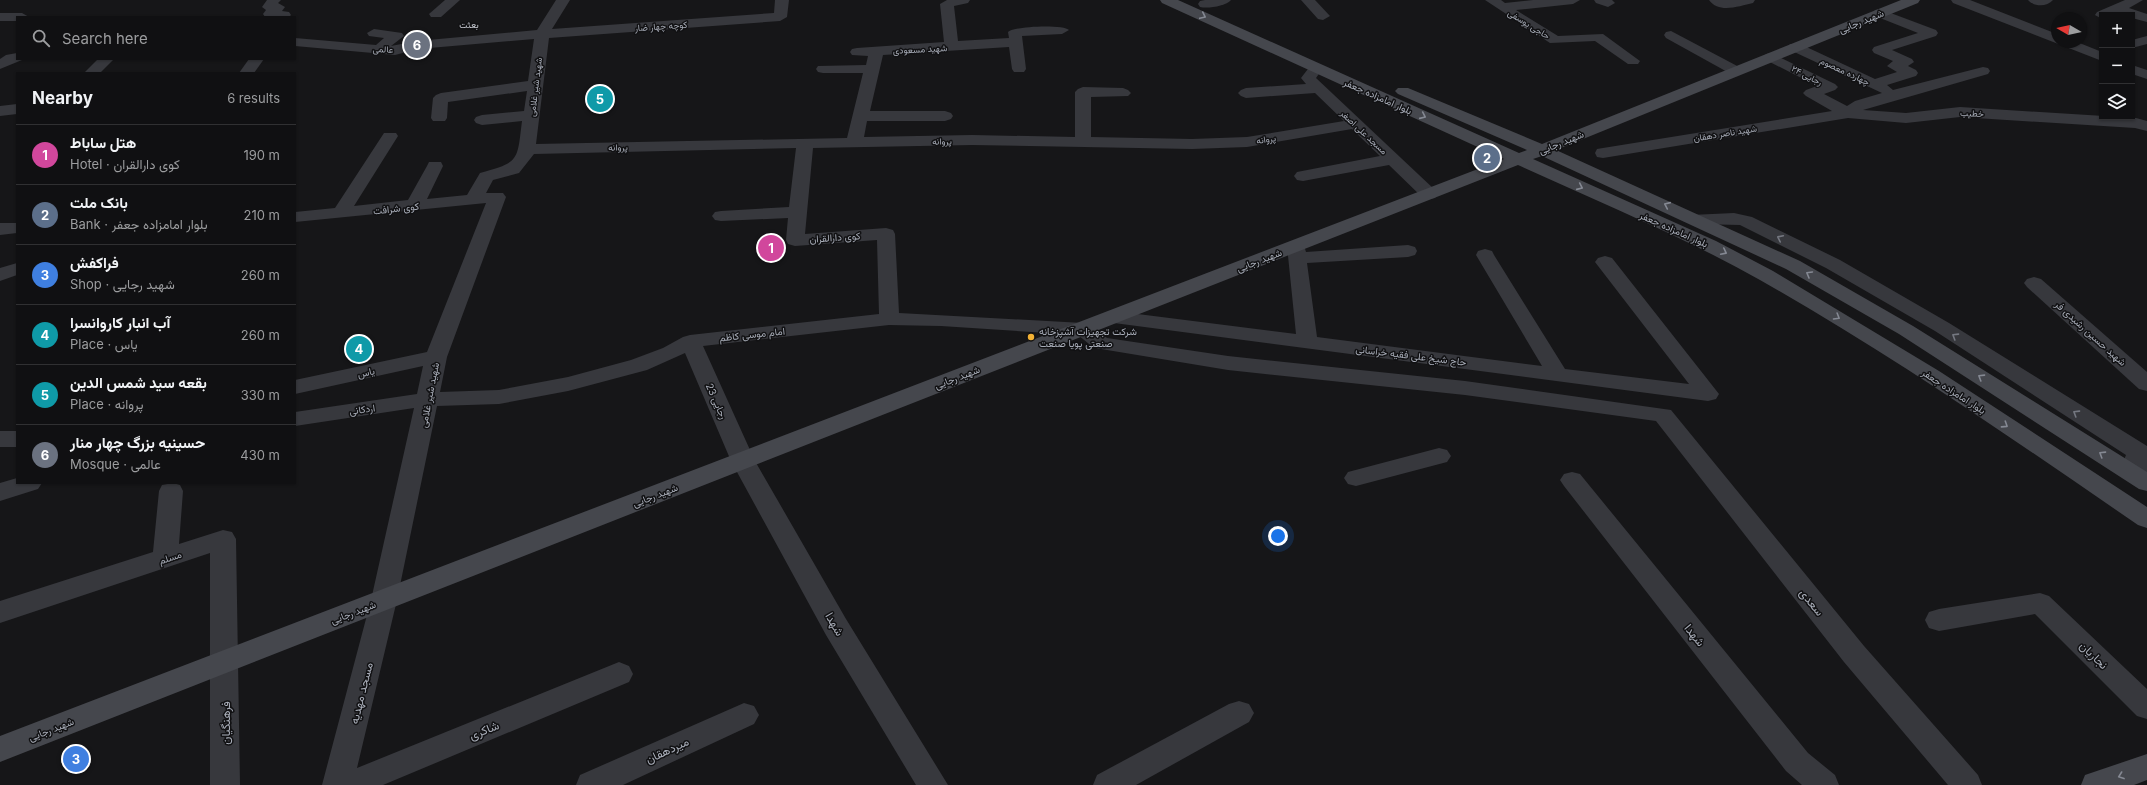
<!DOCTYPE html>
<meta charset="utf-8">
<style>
:root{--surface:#101012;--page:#19191b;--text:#f1f3f6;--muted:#9c9d9f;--line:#303032;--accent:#f2b134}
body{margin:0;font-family:Inter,Vazirmatn,sans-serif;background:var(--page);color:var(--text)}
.controls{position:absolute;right:12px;top:12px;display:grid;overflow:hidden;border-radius:0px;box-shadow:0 1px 3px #0004}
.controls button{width:36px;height:36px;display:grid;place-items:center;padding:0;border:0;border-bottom:1px solid var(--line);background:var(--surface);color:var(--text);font:20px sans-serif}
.compass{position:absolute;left:2051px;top:12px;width:36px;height:36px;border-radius:50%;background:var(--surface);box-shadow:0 1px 3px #0004;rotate:279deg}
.you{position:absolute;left:1278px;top:536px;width:14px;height:14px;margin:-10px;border:3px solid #fff;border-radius:50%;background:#1a73e8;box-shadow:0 0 0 6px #1a73e833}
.badge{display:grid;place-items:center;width:26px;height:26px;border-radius:50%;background:var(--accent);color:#fff;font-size:13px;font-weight:700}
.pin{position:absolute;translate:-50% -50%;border:2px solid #fff;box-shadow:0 1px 4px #0006}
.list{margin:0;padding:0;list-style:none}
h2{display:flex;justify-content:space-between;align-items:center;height:52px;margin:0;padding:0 16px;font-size:17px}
h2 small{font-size:13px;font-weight:400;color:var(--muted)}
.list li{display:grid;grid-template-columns:26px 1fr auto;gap:12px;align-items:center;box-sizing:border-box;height:60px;padding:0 16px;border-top:1px solid var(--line)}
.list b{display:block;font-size:15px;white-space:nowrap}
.list p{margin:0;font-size:13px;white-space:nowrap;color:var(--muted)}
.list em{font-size:13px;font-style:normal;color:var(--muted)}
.icon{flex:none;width:22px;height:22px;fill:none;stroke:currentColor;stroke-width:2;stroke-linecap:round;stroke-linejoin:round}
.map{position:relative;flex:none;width:2147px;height:785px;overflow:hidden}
.search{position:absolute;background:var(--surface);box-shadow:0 1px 3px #0004;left:16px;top:16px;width:280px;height:44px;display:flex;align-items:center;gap:10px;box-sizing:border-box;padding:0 14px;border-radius:0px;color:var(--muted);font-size:15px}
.panel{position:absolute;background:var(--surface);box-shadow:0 1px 3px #0004;left:16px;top:72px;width:280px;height:412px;border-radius:0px}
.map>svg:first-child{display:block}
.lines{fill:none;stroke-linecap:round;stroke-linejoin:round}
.street{fill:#37383d;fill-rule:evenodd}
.secondary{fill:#45474d;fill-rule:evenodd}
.oneway{stroke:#858993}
.oneway2{stroke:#757881}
.poi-dot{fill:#f2b134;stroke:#111113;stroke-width:1.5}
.labels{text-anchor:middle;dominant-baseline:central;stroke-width:3;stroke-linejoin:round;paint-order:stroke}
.far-neighbourhood-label{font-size:9px;fill:#c9ccd4;stroke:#111113}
.far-street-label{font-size:9px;fill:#a8adb8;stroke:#111113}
.street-label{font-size:10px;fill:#a8adb8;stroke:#111113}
.poi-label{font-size:10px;fill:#a8adb8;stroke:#111113;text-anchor:start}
.near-street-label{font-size:12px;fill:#a8adb8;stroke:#111113}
</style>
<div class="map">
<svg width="2147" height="785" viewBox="0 0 2147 785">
<rect width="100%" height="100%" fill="#161618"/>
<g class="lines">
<!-- street -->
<g class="street">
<path d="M 267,0 L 281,0 L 278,3 L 285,7 L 282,11 L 289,12 L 291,15 L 289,17 L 265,17 L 263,14 L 266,10 L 262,7 Z"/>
<path d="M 445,0 L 460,0 L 441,17 L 431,17 L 429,14 Z"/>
<path d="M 556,0 L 570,0 L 552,29 L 774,13 L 775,0 L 789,0 L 787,17 L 780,21 L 549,38 L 536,144 L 847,138 L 863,73 L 823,73 L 818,72 L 816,69 L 818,66 L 866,65 L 868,56 L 852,55 L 850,52 L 852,49 L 857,48 L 944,42 L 940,4 L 947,0 L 970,0 L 968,3 L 954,6 L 958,41 L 1009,38 L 1008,32 C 1013,26 1064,24 1069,30 L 1062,34 L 1022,36 L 1026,69 L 1024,72 L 1014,72 L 1012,69 L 1009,47 L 883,55 L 870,111 L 945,111 L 951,113 L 953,116 L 951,119 L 945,121 L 867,121 L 864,137 L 972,135 L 1075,137 L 1075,92 L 1078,89 L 1083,87 L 1123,88 L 1128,90 L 1131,93 L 1128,96 L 1091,97 L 1091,137 L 1192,139 L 1247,137 L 1344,121 L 1315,93 L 1246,98 L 1241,96 L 1238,93 L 1241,90 L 1246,88 L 1306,84 L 1301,78 L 1311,65 L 1321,65 L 1323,68 L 1316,78 L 1435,190 L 1438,194 L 1435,198 L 1429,199 L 1423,198 L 1389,165 L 1303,181 L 1297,180 L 1294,176 L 1297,172 L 1380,156 L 1352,129 L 1247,147 L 1192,149 L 972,145 L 813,148 L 805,234 L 886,228 L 893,230 L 895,234 L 899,313 L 1083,323 L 1090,325 L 1107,338 L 1228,356 L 1465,381 L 1671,410 L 1864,646 L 1978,775 L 1982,785 L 1948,785 L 1844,662 L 1656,421 L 1465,395 L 1228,370 L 1101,349 L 1094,348 L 1078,335 L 941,326 L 889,325 L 703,346 L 755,461 L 846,619 L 948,785 L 916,785 L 826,635 L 731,461 L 685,353 L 647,370 L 568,391 L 499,404 L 437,406 L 397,600 L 357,768 L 619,662 L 629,666 L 633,674 L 629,682 L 383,785 L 322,785 L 371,600 L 414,408 L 295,426 L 295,412 L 417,394 L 423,366 L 295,394 L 295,380 L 427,352 L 486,203 L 295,222 L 295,212 L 335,208 L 384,133 L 396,133 L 398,136 L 354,206 L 408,200 L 427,166 L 429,162 L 441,162 L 443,166 L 427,199 L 467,195 L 480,173 C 520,162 517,161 522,121 L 482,125 L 476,123 L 474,120 L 476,117 L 482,115 L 524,111 L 527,91 L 448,102 L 447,118 L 445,121 L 433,121 L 431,118 L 433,98 L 436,95 L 441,93 L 528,81 L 534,39 L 418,49 L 395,55 L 295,46 L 295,38 L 376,45 L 384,38 L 369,36 L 367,33 L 374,29 L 402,33 L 404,36 L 391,46 L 417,41 L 537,30 ZM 796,148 L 789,207 L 721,211 L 715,212 L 712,216 L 715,220 L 721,221 L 788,218 L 786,240 L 788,244 L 795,246 L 877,240 L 879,314 L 690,335 L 683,337 L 663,348 L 631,360 L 568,377 L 499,390 L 440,392 L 447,357 L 506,197 L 503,193 L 486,193 L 493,180 L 519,173 L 534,154 Z"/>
<path d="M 1205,0 L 1231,0 C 1226,6 1208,9 1200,7 L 1198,4 L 1200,1 Z"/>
<path d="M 1301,0 L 1315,0 L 1330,16 L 1323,20 L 1318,19 Z"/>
<path d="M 1485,0 L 1501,0 L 1505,3 L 1533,0 L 1580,0 L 1573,4 L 1516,10 L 1558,36 L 1603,34 L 1640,61 L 1638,64 L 1628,64 L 1595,41 L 1550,43 Z"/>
<path d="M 1594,0 L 1612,0 L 1615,3 L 1608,7 L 1596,3 Z"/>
<path d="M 1709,0 L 1755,0 L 1753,3 C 1739,6 1719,14 1709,0 Z"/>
<path d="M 1951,0 L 1970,0 L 2057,34 L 2057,42 L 2077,42 L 2102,52 L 2102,61 L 1953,3 Z"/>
<path d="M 2028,0 L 2053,0 C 2047,7 2034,7 2028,0 Z"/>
<path d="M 2125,0 L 2143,0 L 2129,8 L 2147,14 L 2147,22 L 2132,18 L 2132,15 L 2118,13 L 2102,15 L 2102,19 L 2095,15 L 2097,12 Z"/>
<path d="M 1880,9 L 1936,30 L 1938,33 L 1936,36 L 1892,50 L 1912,59 L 1914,62 L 1908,66 L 1916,70 L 1918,73 L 1916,76 L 1887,85 L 1893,90 L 1983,67 L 1988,68 L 1990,71 L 1988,74 L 1863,110 L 1906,113 L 1960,107 L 2136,118 L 2147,121 L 2147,131 L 2135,128 L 1960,117 L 1906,123 L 1848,118 L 1603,158 L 1597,157 L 1595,153 L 1597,149 L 1603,148 L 1832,111 L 1806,96 L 1803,93 L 1806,90 L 1817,86 L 1766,60 L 1764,57 L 1766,54 L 1771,53 L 1835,84 L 1838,87 L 1835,90 L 1824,94 L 1847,106 L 1855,101 L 1882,93 L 1790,50 L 1788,47 L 1790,44 L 1800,44 L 1875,79 L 1897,72 L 1887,66 L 1893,61 L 1874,53 L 1872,50 L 1874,47 L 1918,33 L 1875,16 L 1873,13 L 1875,10 Z"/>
<path d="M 0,13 L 22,13 L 29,17 L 17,17 L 17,21 L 0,21 Z"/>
<path d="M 1671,31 L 1741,68 L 1743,71 L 1741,74 L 1731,74 L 1666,38 L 1664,35 L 1666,32 Z"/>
<path d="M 2147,36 L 2147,44 L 2132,48 L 2132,40 Z"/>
<path d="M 17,53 L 17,59 L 22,60 L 0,69 L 0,59 L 6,55 Z"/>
<path d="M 98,59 L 114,59 L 100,73 L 84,73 Z"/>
<path d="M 249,59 L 264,59 L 254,73 L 239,73 Z"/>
<path d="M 2132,65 L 2147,70 L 2147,79 L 2132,74 Z"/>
<path d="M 17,104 L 17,114 L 0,116 L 0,106 Z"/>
<path d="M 1734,213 L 1752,217 L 1840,260 L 1949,323 L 2147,446 L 2147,478 L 2131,480 L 2123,478 L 2119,472 L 2126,455 L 1935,331 L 1826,268 L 1740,225 L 1697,224 L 1691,223 L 1688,219 L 1691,215 Z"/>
<path d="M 0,223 L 17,223 L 17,233 L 0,235 Z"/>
<path d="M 1296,240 L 1303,242 L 1306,252 L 1408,245 L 1415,247 L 1417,251 L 1415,255 L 1408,257 L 1307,263 L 1317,337 L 1542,366 L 1476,255 L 1478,251 L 1485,249 L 1492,251 L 1494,255 L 1565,369 L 1689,384 L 1595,262 L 1598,258 L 1605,256 L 1612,258 L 1719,394 L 1716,399 L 1708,401 L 1114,323 L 1107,321 L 1104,317 L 1107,313 L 1114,311 L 1296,334 L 1287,246 L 1289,242 Z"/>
<path d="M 17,263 L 17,275 L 0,281 L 0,268 Z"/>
<path d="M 2034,277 L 2041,279 L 2147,372 L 2147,391 L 2139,389 L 2027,287 L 2024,283 L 2027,279 Z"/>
<rect x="0" y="431" width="17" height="16"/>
<path d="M 1439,448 L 1447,450 L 1451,456 L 1447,462 L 1356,486 L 1348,484 L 1344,478 L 1348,472 Z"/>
<path d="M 1572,472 L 1580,474 L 1808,753 L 1835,775 L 1839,785 L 1802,785 L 1786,771 L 1564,486 L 1560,480 L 1564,474 Z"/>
<path d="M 17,478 L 17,483 L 42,483 L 38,489 L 0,501 L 0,483 Z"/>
<path d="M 173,483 L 180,485 L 183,491 L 179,544 L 223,530 L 232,532 L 236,539 L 240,785 L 210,785 L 210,553 L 0,623 L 0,601 L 153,552 L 159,491 L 162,485 Z"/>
<path d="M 2040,593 L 2049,596 L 2147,689 L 2147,719 L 2137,716 L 2035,614 L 1939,631 L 1929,628 L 1925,620 L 1929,612 L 1939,609 Z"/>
<path d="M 1239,701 L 1249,704 L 1254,713 L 1249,722 L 1136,785 L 1093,785 L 1097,775 L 1229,704 Z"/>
<path d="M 744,703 L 754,706 L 759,715 L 754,724 L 623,785 L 576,785 L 580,775 Z"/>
</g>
<!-- secondary -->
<g class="secondary">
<path d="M 1160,0 L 1178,0 L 1519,153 L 1527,150 L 1398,94 L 1395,91 L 1398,88 L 1408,88 L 1542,144 L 1901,0 L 1920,0 L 1918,3 L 1556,150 L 1800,261 L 1913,326 L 2147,472 L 2147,491 L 2139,489 L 1899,334 L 1786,269 L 1542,156 L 1533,159 L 1716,241 L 1773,271 L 1939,371 L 2147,507 L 2147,528 L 2138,525 C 2014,440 1891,354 1760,280 C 1682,236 1599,202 1518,165 L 0,762 L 0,736 L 1504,159 L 1162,3 Z"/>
<path d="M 2147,754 L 2147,780 L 2134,785 L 2081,785 L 2085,775 Z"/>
</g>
</g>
<!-- one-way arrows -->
<defs><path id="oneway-chevron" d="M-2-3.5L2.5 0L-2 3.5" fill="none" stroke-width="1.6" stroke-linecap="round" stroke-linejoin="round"/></defs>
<g class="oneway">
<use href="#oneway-chevron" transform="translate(1203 16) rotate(25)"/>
<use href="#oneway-chevron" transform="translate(1423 116) rotate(24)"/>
<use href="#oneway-chevron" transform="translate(1580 187) rotate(24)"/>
<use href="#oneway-chevron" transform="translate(1667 205) rotate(-156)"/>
<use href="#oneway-chevron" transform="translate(1724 252) rotate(27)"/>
<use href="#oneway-chevron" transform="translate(1809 274) rotate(-150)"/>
<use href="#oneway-chevron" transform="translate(1837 317) rotate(31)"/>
<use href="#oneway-chevron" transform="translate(1981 377) rotate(-148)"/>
<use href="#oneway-chevron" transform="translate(2005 425) rotate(33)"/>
<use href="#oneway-chevron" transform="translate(2102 454) rotate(-148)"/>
<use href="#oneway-chevron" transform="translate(2121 776) rotate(160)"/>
</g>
<g class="oneway2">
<use href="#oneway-chevron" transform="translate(1780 238) rotate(-154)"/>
<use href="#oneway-chevron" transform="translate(1955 336) rotate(-148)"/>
<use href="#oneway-chevron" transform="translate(2076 413) rotate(-148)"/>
</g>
<!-- markers -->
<circle class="poi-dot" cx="1031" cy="337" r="4"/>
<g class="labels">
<!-- far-neighbourhood labels -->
<g class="far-neighbourhood-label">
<text x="469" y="24">بعثت</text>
</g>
<!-- far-street labels -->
<g class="far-street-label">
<text transform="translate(1529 24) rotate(32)">حاجی یوسفی</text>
<text transform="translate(661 26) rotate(-4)">کوچه چهار ضار</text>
<text transform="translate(383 49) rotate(2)">عالمی</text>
<text transform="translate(920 49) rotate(-3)">شهید مسعودی</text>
<text transform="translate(1845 71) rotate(25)">چهارده معصوم</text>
<text transform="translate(1807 75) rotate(27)">رجایی ۲۴</text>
<text transform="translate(535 87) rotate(-83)">شهید شیر غلامی</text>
<text transform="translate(1972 113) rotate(2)">خطیب</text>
<text transform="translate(1364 132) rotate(43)">مسجد علی اصغر</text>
<text transform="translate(1725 133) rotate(-9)">شهید ناصر دهقان</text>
<text transform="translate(1266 139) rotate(-9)">پروانه</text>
<text transform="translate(942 141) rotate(-1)">پروانه</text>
<text transform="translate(618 147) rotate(-1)">پروانه</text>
</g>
<!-- street labels -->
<g class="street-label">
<text transform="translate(1861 21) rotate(-22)">شهید رجایی</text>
<text transform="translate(1378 96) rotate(24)">بلوار امامزاده جعفر</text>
<text transform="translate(1561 142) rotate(-22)">شهید رجایی</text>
<text transform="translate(396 208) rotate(-6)">کوی شرافت</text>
<text transform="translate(1674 229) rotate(24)">بلوار امامزاده جعفر</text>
<text transform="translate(835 237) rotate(-4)">کوی دارالقران</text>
<text transform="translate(1259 260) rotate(-21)">شهید رجایی</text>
<text transform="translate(2091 333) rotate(42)">شهید حسین رشیدی فر</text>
<text transform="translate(752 334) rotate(-6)">امام موسی کاظم</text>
<text transform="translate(1411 355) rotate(7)">حاج شیخ علی فقیه خراسانی</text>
<text transform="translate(366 372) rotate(-12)">یاس</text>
<text transform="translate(957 377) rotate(-21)">شهید رجایی</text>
<text transform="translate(1954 391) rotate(33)">بلوار امامزاده جعفر</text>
<text transform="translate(429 395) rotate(-79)">شهید شیر غلامی</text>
<text transform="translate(717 401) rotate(66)">رجایی 23</text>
<text transform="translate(362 409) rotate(-8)">اردکانی</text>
<text transform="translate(655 495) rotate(-21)">شهید رجایی</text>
<text transform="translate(170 557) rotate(-18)">مسلم</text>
<text transform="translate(353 612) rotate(-21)">شهید رجایی</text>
<text transform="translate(51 729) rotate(-21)">شهید رجایی</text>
</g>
<!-- poi labels -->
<g class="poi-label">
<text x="1039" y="331">شرکت تجهیزات آشپزخانه<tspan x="1039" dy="12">صنعتی پویا صنعت</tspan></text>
</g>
<!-- near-street labels -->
<g class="near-street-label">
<text transform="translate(1812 602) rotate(51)">سعدی</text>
<text transform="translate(835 624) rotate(60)">شهدا</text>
<text transform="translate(1695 635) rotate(51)">شهدا</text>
<text transform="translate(2094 655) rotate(44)">نجاریان</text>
<text transform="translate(361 693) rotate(-76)">مسجد مهدیه</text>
<text transform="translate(225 723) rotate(-90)">فرهنگیان</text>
<text transform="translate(484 730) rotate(-22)">شاکری</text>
<text transform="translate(667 750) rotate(-25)">میردهقان</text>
</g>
</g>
</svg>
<div class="controls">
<button>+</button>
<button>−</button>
<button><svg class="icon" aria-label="layers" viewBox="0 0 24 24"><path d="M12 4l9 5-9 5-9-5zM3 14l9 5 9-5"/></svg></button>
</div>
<svg class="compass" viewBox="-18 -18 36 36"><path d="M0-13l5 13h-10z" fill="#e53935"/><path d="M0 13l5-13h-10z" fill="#9c9d9f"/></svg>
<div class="you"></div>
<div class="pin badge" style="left:771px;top:248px;background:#d1479c">1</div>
<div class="pin badge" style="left:1487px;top:158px;background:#5c6f8a">2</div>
<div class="pin badge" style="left:76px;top:759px;background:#3f7fe0">3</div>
<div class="pin badge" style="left:359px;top:349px;background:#0f9aa8">4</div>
<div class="pin badge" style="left:600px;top:99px;background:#0f9aa8">5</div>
<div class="pin badge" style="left:417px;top:45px;background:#6b7280">6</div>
<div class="search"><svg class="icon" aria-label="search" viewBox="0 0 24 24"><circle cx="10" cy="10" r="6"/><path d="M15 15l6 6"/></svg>Search here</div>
<section class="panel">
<h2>Nearby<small>6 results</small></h2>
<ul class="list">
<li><span class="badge" style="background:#d1479c">1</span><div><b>هتل ساباط</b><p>Hotel · کوی دارالقران</p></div><em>190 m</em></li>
<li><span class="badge" style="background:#5c6f8a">2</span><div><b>بانک ملت</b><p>Bank · بلوار امامزاده جعفر</p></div><em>210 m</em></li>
<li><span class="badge" style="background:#3f7fe0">3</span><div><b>فراکفش</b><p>Shop · شهید رجایی</p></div><em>260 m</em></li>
<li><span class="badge" style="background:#0f9aa8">4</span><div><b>آب انبار کاروانسرا</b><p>Place · یاس</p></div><em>260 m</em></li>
<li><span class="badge" style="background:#0f9aa8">5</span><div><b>بقعه سید شمس الدین</b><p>Place · پروانه</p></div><em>330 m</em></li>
<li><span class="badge" style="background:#6b7280">6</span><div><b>حسینیه بزرگ چهار منار</b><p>Mosque · عالمی</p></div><em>430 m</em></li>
</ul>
</section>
</div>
